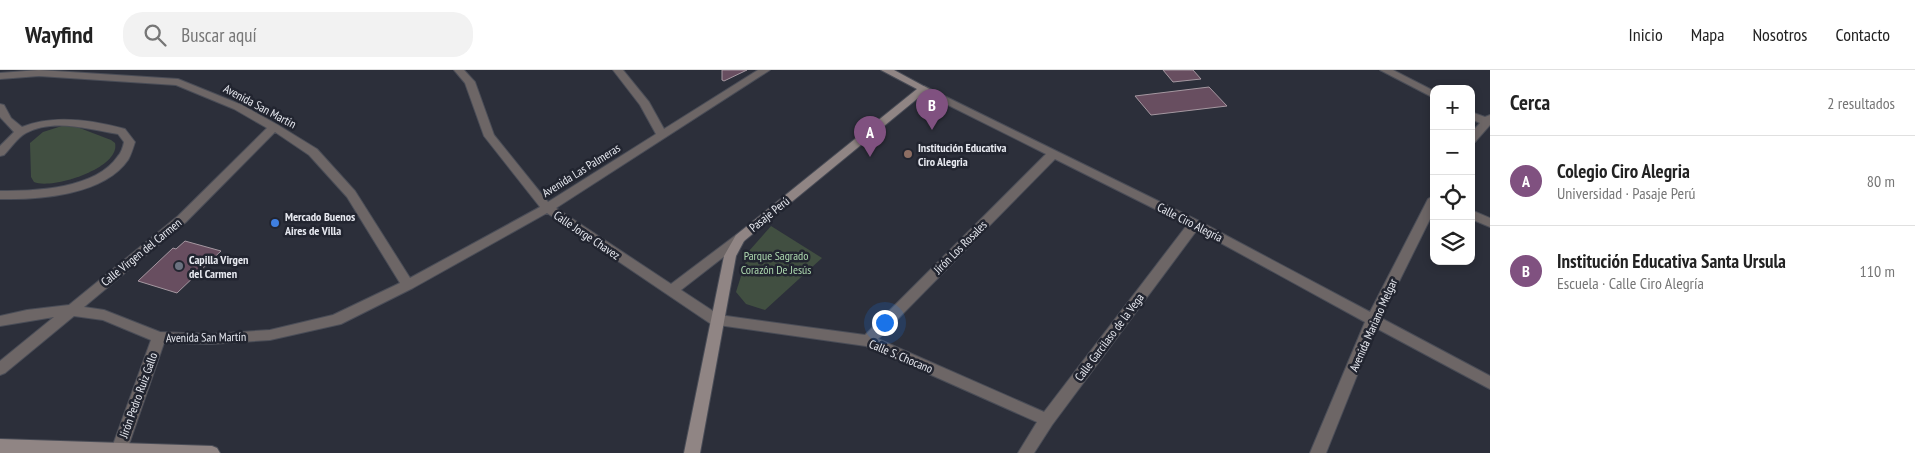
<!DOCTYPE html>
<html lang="es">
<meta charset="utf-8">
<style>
:root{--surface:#fff;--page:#f2f2f2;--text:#222;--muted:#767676;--line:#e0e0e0;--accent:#805180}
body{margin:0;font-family:"PT Sans Narrow",sans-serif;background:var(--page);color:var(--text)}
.controls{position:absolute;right:15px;top:15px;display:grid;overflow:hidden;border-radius:10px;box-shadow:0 2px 8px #0003}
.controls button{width:45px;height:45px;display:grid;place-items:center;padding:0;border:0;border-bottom:1px solid var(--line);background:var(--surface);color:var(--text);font:25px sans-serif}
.you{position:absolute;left:884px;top:252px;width:18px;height:18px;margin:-12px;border:4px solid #fff;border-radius:50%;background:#1a73e8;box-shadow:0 0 0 8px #1a73e833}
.badge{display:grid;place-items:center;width:32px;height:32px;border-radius:50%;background:var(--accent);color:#fff;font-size:16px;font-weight:700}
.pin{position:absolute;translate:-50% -41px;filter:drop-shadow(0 1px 2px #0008)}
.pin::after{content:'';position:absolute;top:26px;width:18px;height:15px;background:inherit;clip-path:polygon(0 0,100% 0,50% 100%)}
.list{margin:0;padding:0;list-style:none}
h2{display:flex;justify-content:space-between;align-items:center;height:65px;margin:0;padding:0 20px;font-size:21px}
h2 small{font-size:16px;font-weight:400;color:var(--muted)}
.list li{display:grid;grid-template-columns:32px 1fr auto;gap:15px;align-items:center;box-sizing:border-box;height:90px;padding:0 20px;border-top:1px solid var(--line)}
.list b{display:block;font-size:19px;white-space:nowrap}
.list p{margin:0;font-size:16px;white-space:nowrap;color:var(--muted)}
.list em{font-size:16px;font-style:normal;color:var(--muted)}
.icon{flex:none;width:28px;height:28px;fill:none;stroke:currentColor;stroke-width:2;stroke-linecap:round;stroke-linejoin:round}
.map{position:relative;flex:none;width:1490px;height:383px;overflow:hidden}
header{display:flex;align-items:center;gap:30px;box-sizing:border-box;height:70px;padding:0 25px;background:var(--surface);border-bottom:1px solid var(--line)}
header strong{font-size:24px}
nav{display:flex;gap:28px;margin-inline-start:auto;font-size:18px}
.search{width:350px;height:45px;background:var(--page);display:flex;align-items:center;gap:12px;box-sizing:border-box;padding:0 18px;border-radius:20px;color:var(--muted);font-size:19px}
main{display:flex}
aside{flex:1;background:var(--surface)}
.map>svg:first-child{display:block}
.green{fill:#414f41}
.building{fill:#684e60;stroke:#a598a1}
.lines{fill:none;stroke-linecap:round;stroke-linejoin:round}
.street-casing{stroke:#4a4d57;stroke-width:2}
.secondary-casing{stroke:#4a4d57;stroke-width:2}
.street{fill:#6d6666;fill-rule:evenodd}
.secondary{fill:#908584;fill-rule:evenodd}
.education-dot{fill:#8d6e63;stroke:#222530;stroke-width:2}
.shop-dot{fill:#3f7fe0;stroke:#222530;stroke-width:2}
.worship-dot{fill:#6b7280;stroke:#222530;stroke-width:2}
.labels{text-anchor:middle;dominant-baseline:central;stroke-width:5;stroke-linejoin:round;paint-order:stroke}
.street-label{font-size:12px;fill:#e7e9f0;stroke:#222530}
.poi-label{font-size:12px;font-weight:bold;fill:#e7e9f0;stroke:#222530;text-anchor:start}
.park-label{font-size:12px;fill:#add8af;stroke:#222530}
</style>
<header>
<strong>Wayfind</strong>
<div class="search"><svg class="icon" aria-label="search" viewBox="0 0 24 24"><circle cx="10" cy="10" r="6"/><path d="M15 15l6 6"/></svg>Buscar aquí</div>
<nav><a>Inicio</a><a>Mapa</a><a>Nosotros</a><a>Contacto</a></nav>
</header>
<main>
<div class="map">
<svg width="1490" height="383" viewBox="0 0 1490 383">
<rect width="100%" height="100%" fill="#2c2f3a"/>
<!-- green -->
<g class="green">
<path d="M 65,55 L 77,57 L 111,70 L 115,73 C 121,98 52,120 34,112 L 31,107 L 30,73 L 43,62 Z"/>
<path d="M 771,156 L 822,188 L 765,240 L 746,234 L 736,222 L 749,181 Z"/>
</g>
<!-- building -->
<g class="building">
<path d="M 722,0 L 747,0 L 724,11 L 722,10 Z"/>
<path d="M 1163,0 L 1193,0 L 1201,9 L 1173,12 Z"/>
<path d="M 1209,17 L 1227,36 L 1151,45 L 1135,26 Z"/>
<path d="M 185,171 L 221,181 L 177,223 L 138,211 L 173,178 L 176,179 Z"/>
</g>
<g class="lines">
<defs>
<g id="street">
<path d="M 39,0 L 178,9 L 242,35 L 278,55 L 317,79 L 355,121 L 410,208 L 540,137 L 484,66 L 465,13 L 454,0 L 464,0 L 475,12 L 494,65 L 548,132 L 656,64 L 640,35 L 613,0 L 623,0 L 649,32 L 664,59 L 758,0 L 770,0 L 556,138 L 671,214 L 736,165 L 744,165 L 746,168 L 744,171 L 681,220 L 719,245 L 865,265 L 1046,84 L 920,21 L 920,17 L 924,16 L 1199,151 L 1370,242 L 1428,129 L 1434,125 L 1434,141 L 1381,248 L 1490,306 L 1490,319 L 1376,258 L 1326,383 L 1310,383 L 1365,252 L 1197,160 L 1052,355 L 1034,383 L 1018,383 L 1037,352 L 866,276 L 711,254 L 547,143 L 413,218 L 341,254 L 270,270 L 211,274 L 164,273 L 126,383 L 110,383 L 151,270 L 103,250 L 74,246 L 5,303 L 0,305 L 0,291 L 54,247 L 0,256 L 0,246 L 27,240 L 69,235 L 178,146 L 267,58 L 234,39 L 176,15 L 39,6 L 0,9 L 0,3 ZM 275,62 L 309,85 L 347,127 L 400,213 L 333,245 L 270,260 L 211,264 L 160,262 L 104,240 L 84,237 L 186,152 ZM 1055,89 L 1187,155 L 1044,342 L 878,269 Z"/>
<path d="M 1380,0 L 1393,0 L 1434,21 L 1434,28 Z"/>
<path d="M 0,34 L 4,35 L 11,48 L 22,57 C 54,44 92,50 125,59 L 135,72 C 133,78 131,85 128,90 C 104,125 39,130 0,129 L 0,121 C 35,121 96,119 118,86 C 121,83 123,77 124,72 L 118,64 C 89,59 53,48 26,63 C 17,68 11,78 4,85 L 0,86 L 0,76 L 14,62 L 0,47 Z"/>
<path d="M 1471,42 L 1485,47 L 1490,45 L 1490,55 L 1475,72 L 1471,73 L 1471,63 L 1480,53 L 1471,49 Z"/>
<path d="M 1471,140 L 1490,148 L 1490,157 L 1471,149 Z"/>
</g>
<g id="secondary">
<path d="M 881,0 L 894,0 L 929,19 L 744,171 L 736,186 L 700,383 L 684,383 L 724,186 L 736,165 L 917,19 Z"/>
<path d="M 0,369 L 212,376 L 217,378 L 220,383 L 0,383 Z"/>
</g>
</defs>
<!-- street casing -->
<use href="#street" class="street-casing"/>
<!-- secondary casing -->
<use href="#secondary" class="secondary-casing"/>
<!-- street -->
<use href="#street" class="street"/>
<!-- secondary -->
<use href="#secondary" class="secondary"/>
</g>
<!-- markers -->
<circle class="education-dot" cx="908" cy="84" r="5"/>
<circle class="shop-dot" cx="275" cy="153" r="5"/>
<circle class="worship-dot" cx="179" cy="196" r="5"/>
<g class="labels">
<!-- street labels -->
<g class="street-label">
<text transform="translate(260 36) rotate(28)">Avenida San Martin</text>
<text transform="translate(581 100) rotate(-32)">Avenida Las Palmeras</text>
<text transform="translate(769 144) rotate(-39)">Pasaje Perú</text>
<text transform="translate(1190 152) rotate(27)">Calle Ciro Alegría</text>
<text transform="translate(587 165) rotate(34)">Calle Jorge Chavez</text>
<text transform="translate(960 177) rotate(-45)">Jirón Los Rosales</text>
<text transform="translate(141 182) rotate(-39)">Calle Virgen del Carmen</text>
<text transform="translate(1373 255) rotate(-66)">Avenida Mariano Melgar</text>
<text transform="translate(206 267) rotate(-1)">Avenida San Martín</text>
<text transform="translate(1109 267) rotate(-53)">Calle Garcilaso de la Vega</text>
<text transform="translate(901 286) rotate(23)">Calle S. Chocano</text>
<text transform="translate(138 325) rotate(-70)">Jirón Pedro Ruiz Gallo</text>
</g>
<!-- poi labels -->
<g class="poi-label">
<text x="918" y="77">Institución Educativa<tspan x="918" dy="14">Ciro Alegria</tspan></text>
<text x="285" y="146">Mercado Buenos<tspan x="285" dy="14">Aires de Villa</tspan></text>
<text x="189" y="189">Capilla Virgen<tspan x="189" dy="14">del Carmen</tspan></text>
</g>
<!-- park labels -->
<g class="park-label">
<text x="776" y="185">Parque Sagrado<tspan x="776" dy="14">Corazón De Jesús</tspan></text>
</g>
</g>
</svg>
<div class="controls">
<button>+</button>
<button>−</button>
<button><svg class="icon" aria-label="locate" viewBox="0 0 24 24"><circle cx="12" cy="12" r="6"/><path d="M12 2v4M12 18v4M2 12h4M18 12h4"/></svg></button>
<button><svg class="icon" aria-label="layers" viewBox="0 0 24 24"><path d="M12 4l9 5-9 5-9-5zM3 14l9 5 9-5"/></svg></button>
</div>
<div class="you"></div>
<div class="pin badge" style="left:870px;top:87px">A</div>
<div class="pin badge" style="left:932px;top:60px">B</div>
</div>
<aside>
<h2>Cerca<small>2 resultados</small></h2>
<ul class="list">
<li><span class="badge">A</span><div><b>Colegio Ciro Alegria</b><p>Universidad · Pasaje Perú</p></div><em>80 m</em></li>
<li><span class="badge">B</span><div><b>Institución Educativa Santa Ursula</b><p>Escuela · Calle Ciro Alegría</p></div><em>110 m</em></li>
</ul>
</aside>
</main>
